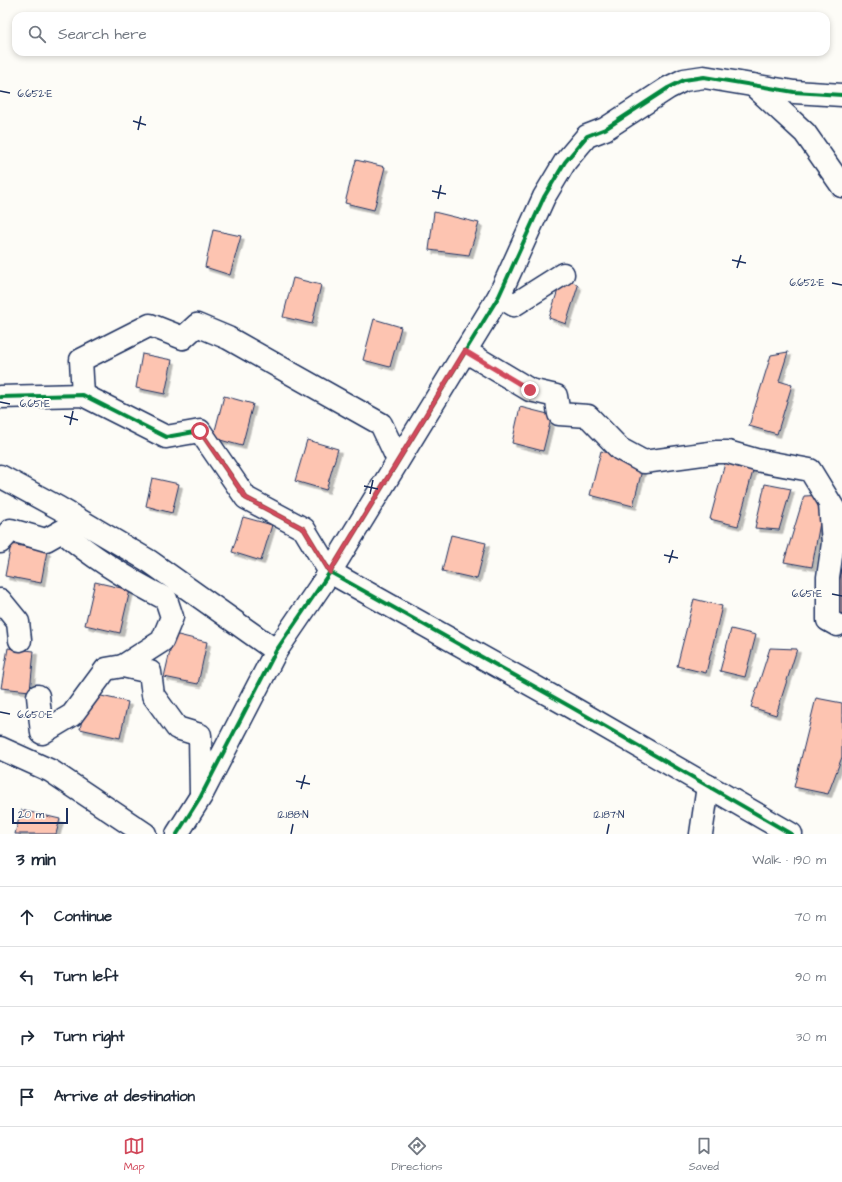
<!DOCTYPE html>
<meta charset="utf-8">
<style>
:root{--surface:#fff;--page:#f2f2f3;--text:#1f2937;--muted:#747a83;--line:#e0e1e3;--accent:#d1495b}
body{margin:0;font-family:"Architects Daughter",sans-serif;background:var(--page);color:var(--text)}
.scale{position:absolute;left:12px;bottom:10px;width:56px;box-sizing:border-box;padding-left:4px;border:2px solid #1b2f5e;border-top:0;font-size:11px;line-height:14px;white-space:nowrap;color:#1b2f5e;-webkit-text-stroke:3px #fdfcf7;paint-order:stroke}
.stop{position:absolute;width:12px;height:12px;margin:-9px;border:3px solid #d1495b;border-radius:50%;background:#fff}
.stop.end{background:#d1495b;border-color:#fff;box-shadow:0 1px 4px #0008}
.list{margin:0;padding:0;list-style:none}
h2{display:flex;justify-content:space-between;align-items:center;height:52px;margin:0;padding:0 16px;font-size:17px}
h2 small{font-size:13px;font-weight:400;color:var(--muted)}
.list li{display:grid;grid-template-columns:26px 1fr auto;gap:12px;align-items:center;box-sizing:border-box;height:60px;padding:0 16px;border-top:1px solid var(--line)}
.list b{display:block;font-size:15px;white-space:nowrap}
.list em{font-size:13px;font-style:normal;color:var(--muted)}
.icon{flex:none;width:22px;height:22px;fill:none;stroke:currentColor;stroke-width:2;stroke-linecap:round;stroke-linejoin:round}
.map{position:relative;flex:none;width:842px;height:834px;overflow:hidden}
.search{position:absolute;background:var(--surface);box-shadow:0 2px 6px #0003;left:12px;right:12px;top:12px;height:44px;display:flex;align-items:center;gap:10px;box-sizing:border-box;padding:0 14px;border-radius:12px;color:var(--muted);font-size:15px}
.sheet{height:292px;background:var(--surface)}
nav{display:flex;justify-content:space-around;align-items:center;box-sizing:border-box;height:56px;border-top:1px solid var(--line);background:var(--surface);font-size:11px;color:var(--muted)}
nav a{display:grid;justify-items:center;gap:2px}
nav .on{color:var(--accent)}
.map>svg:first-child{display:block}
.building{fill:#fdc4b1;stroke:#1b2f5e;filter:url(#shadow)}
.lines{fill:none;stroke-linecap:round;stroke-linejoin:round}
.minor-casing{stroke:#1b2f5e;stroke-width:25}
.minor{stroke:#fdfcf7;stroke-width:22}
.cycleway-casing{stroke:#fdfcf7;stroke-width:6}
.cycleway{stroke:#00873e;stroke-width:4}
.route{stroke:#d1495b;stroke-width:5}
.ticks{fill:none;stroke:#1b2f5e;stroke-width:1.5}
.ticks-label{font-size:10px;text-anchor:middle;fill:#1b2f5e;stroke:#fdfcf7;stroke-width:4;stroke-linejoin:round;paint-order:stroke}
</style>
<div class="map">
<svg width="842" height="834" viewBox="0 0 842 834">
<defs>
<filter id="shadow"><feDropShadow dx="3.5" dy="3.5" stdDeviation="0" flood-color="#0004"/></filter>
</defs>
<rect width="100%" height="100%" fill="#fdfcf7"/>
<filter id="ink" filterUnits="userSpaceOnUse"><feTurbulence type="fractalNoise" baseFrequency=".025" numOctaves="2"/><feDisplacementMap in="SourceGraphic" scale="8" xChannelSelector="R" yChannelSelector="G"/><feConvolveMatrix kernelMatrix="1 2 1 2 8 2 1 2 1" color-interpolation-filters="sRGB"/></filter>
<g filter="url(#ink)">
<!-- building -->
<g class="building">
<path d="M 356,160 L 385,167 L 374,210 L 345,203 Z"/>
<path d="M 434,212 L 479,223 L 469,255 L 429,250 Z"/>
<path d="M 213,230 L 241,236 L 230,275 L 205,267 Z"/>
<path d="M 563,274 L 578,286 L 566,324 L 549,318 Z"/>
<path d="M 293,278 L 321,285 L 312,324 L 283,317 Z"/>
<path d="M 374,319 L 401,327 L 390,367 L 363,360 Z"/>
<path d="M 788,352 L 779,381 L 792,385 L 777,434 L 749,426 L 771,355 Z"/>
<path d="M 142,354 L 172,360 L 165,394 L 136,388 Z"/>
<path d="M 224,396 L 253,404 L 242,446 L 213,438 Z"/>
<path d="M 520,407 L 552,415 L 543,451 L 512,443 Z"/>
<path d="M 307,440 L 338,449 L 326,490 L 295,481 Z"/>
<path d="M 601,451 L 644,462 L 633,506 L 590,495 Z"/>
<path d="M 728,452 L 756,460 L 738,526 L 710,519 Z"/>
<path d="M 152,478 L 179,484 L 172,513 L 146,506 Z"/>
<path d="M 765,484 L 791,489 L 779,530 L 755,528 Z"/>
<path d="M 825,495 L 812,567 L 784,562 L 804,496 Z"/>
<path d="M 243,517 L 272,525 L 261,561 L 232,552 Z"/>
<path d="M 451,535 L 486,543 L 477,579 L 442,571 Z"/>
<path d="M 11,544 L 47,551 L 41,583 L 5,576 Z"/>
<path d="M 842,568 L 842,619 L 832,617 Z"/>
<path d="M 95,582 L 130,590 L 120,633 L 85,625 Z"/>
<path d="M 694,599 L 722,606 L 706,673 L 677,666 Z"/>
<path d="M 731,629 L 756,635 L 745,677 L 720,671 Z"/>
<path d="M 174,634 L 207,642 L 198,684 L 164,677 Z"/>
<path d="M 8,648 L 34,651 L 30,691 L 1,688 Z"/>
<path d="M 770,648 L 797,649 L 776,715 L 751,707 Z"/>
<path d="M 88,693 L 128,702 L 120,738 L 80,729 Z"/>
<path d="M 816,698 L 842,703 L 842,757 L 828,794 L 794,787 Z"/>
<path d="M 21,810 L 60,819 L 56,834 L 15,834 Z"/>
</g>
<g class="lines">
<defs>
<g id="minor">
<path d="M 753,85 L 805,133 L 842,186"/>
<path d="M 499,296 L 514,305 L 563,274"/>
<path d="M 465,351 L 530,390 L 556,396 L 559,414 L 588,416 L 620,449 L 644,462 L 717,452 L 728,452 L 756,460 L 810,470 L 842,522"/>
<path d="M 83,395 L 81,360 L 150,325 L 183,338 L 197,325 L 228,338 L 381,424 L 398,460"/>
<path d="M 0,397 L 83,395 L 166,437 L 200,431 L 246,498 L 304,529 L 330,572 L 571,707 L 791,834"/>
<path d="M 0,476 L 59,508 L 149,561 L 276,651"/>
<path d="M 830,504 L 833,543 L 828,577 L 828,620 L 837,625"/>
<path d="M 0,542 L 11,530 L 46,540 L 62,531 C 93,558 129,580 166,599 L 172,617 L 162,641 L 123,666"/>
<path d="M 0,600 L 18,622 L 20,640"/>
<path d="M 38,696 L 42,733 L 72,715 L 106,669 L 123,666 L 150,672 L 153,695 L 177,728 L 200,735 L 201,793"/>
<path d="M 0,748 L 51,771 L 145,834"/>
<path d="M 177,834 L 201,796 L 276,651 L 330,572 L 499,296 L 544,197 L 565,162 L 587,136 L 605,129 L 668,88 L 684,80 L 704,77 L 794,92 L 842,95"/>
<path d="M 701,834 L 708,786"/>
</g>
</defs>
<!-- minor casing -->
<use href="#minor" class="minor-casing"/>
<!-- minor -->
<use href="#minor" class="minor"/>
<defs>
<g id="cycleway">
<path d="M 0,397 L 83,395 L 166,437 L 200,431 L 246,498 L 304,529 L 330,572 L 571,707 L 791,834"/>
<path d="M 177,834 L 201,796 L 276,651 L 330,572 L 499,296 L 544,197 L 565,162 L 587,136 L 605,129 L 668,88 L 684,80 L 704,77 L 794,92 L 842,95"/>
</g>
</defs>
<!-- cycleway casing -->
<use href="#cycleway" class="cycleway-casing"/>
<!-- cycleway -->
<use href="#cycleway" class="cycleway"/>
</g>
</g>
<g class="lines" filter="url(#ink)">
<!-- route -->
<path class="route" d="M 200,431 L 246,498 L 304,529 L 330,572 L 465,351 L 530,390"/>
</g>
<!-- ticks -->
<path class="ticks" d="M 0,91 L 10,93M 133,121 L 146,125M 138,130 L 141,116M 432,191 L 446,194M 438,199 L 441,185M 732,260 L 746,263M 737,268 L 741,255M 832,283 L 842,285M 0,402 L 10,404M 64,416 L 78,420M 70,425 L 73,411M 364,486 L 378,489M 370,494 L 373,480M 664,555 L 678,558M 669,563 L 673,550M 832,594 L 842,596M 0,712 L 10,714M 296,781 L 310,784M 301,789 L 305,775M 291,834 L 293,824M 607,834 L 609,824"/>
<g class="ticks-label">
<text x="35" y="97">6.652°E</text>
<text x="807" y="286">6.652°E</text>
<text x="35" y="407">6.651°E</text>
<text x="807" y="597">6.651°E</text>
<text x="35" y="718">6.650°E</text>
<text x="293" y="818">12.188°N</text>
<text x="609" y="818">12.187°N</text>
</g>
</svg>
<div class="scale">20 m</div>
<div class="stop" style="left:200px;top:431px"></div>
<div class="stop end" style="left:530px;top:390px"></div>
<div class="search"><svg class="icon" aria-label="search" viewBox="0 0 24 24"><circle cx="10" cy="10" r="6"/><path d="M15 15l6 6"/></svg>Search here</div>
</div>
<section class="sheet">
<h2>3 min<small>Walk · 190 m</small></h2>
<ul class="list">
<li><svg class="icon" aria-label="ahead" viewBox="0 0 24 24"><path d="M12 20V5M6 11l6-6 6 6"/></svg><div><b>Continue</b></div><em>70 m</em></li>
<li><svg class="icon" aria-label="left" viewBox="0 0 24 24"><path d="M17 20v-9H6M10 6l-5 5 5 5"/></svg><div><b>Turn left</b></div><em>90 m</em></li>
<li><svg class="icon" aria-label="right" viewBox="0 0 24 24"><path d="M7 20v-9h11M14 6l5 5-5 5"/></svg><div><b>Turn right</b></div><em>30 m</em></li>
<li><svg class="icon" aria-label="arrive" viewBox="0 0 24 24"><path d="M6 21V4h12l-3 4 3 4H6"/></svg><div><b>Arrive at destination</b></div></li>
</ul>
</section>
<nav>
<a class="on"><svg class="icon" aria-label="map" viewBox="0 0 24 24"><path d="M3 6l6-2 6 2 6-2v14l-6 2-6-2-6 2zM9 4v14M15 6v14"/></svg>Map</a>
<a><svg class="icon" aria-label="directions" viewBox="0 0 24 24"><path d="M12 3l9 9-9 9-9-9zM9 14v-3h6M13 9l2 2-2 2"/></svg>Directions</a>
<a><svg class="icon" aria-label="saved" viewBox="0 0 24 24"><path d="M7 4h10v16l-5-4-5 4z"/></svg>Saved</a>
</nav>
